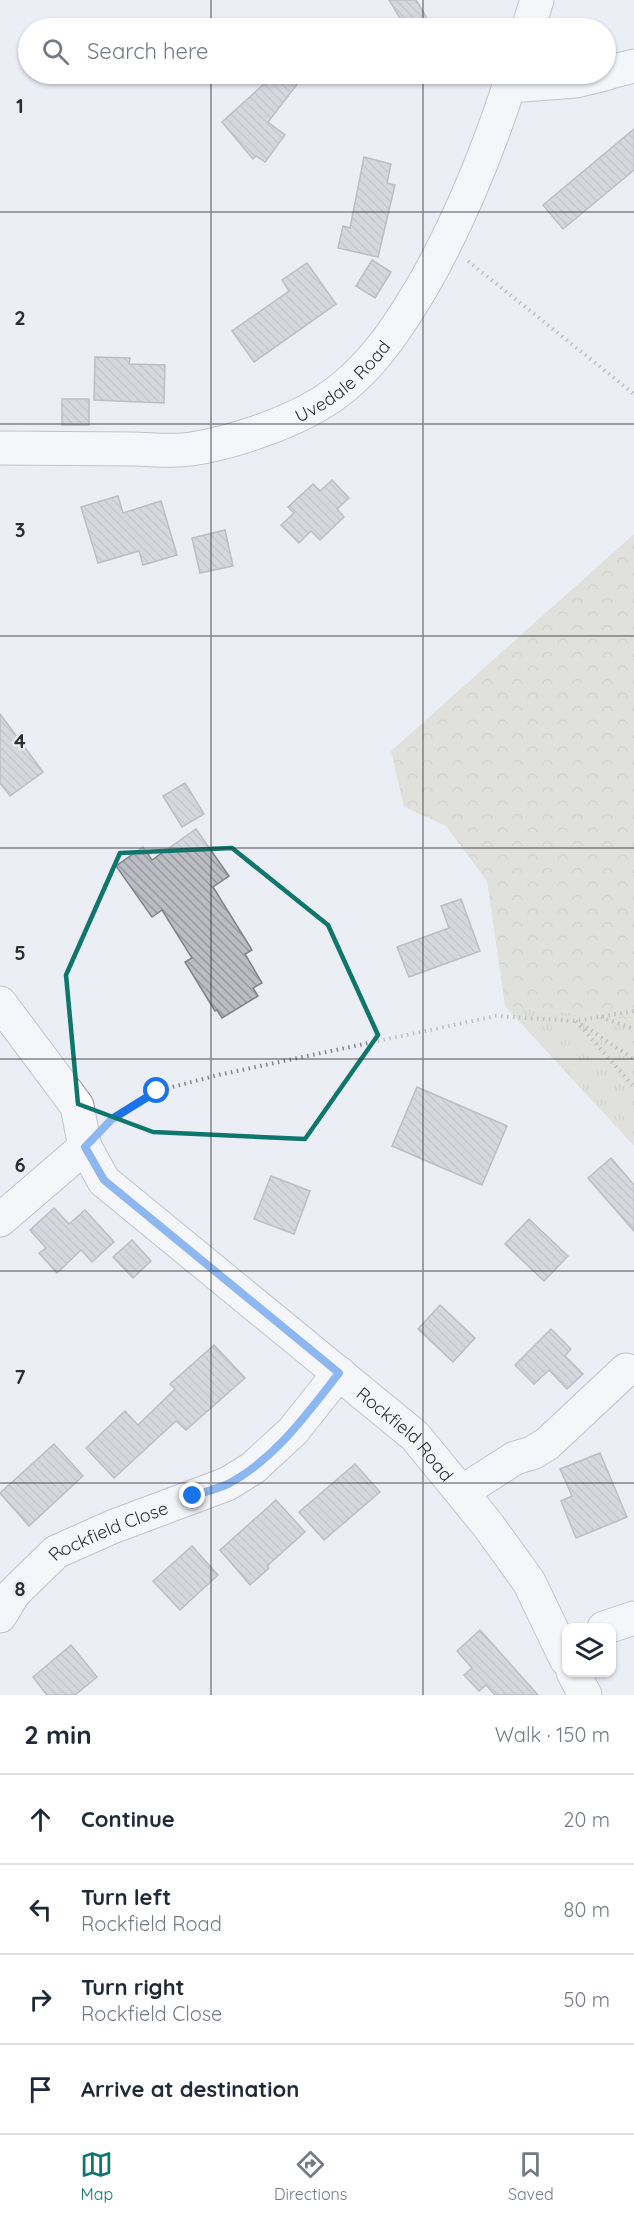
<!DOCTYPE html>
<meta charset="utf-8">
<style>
:root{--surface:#fff;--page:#f6f6f7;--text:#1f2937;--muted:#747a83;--line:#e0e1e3;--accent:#0f766e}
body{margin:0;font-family:Quicksand,sans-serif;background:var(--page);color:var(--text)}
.controls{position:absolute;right:18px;bottom:18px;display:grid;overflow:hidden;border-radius:12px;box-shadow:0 2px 4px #0004}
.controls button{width:54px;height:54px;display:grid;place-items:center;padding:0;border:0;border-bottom:2px solid var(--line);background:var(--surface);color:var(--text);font:30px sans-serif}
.stop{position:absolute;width:18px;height:18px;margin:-14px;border:4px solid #1a73e8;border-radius:50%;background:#fff}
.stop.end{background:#1a73e8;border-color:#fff;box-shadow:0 2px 6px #0008}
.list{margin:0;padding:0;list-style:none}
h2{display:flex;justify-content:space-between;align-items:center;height:78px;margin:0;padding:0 24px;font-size:26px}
h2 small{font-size:20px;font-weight:400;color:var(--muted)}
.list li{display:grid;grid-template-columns:39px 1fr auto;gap:18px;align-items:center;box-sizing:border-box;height:90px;padding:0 24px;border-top:2px solid var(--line)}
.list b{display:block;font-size:22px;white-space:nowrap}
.list p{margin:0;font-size:20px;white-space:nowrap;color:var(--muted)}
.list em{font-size:20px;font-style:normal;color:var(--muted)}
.icon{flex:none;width:33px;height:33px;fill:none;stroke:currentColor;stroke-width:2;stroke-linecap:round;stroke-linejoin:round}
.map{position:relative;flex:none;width:634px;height:1695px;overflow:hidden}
.search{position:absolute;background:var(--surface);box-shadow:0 2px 4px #0004;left:18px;right:18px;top:18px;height:66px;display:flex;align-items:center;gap:15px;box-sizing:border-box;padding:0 21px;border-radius:33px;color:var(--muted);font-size:22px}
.sheet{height:438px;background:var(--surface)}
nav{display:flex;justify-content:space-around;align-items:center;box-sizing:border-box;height:84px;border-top:2px solid var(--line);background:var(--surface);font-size:16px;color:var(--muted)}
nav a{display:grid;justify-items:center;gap:3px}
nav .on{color:var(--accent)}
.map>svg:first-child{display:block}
.grass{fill:url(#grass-tufts)}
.forest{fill:url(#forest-crowns)}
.building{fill:url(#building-back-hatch);stroke:#82838a;stroke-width:1.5}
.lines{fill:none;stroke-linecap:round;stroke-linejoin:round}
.minor-casing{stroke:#8d8f95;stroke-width:35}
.path{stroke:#85868b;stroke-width:4;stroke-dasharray:1.5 4.5;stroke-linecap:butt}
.minor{stroke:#fff;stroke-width:33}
.route{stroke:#1a73e8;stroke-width:8}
.marked{fill:none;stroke:#0f766e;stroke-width:4.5;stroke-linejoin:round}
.grid{fill:none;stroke:#2d2e30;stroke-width:1.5;stroke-opacity:0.55}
.labels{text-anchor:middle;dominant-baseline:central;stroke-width:5;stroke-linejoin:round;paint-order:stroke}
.street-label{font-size:18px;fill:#2d2e30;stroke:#eceef5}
.grid-label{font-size:20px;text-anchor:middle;font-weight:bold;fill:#2d2e30;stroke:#eceef5;stroke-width:5;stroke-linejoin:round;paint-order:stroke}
</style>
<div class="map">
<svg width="634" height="1695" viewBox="0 0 634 1695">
<defs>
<pattern id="grass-tufts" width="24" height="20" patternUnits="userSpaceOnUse" patternTransform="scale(1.5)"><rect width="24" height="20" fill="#d0d1bd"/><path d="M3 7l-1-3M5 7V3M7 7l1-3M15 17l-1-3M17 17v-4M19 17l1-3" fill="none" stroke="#b3b4a3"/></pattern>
<pattern id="forest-crowns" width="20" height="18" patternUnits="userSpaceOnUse" patternTransform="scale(1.5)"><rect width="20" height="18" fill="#d0d1bd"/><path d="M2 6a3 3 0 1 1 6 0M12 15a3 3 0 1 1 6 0" fill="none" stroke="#b3b4a3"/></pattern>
<pattern id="building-back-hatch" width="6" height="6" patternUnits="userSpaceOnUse" patternTransform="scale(1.5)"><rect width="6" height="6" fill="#bcbdc4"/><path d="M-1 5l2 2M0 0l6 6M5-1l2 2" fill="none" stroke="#999aa0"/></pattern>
</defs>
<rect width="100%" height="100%" fill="#eceef5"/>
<!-- grass -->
<path class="grass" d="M 505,1006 L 634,1020 L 634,1146 Z"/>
<!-- forest -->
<path class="forest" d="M 634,534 L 634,1020 L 505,1006 L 487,881 L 446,826 L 404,807 L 391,751 Z"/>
<!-- building -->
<g class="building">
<path d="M 389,0 L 416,0 L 433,28 L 406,28 Z"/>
<path d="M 275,74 L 305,74 L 268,122 L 285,135 L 265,162 L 256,156 L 253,159 L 222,122 Z"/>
<path d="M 634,129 L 634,170 L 563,229 L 543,205 Z"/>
<path d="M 364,157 L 391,164 L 387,183 L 395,185 L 378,257 L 338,248 L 343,226 L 350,228 Z"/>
<path d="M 372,260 L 391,272 L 375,298 L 356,286 Z"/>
<path d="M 307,263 L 336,304 L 254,362 L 232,331 L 289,291 L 282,280 Z"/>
<path d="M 95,357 L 130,358 L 129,364 L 165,365 L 164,403 L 94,400 Z"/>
<rect x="62" y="399" width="27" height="26"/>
<path d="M 332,480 L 349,498 L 337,509 L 344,517 L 320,540 L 311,531 L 299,543 L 281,525 L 294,513 L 288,507 L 313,484 L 320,491 Z"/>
<path d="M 118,496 L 123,513 L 161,501 L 177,555 L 143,565 L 139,551 L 98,563 L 81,507 Z"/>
<path d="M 225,530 L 233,566 L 200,573 L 192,538 Z"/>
<path d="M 0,714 L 43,772 L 10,796 L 0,783 Z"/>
<path d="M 185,783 L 204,814 L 182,827 L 163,796 Z"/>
<path d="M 196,829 L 229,876 L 213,887 L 252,950 L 245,954 L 262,983 L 253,988 L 258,996 L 222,1018 L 217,1010 L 215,1011 L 185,962 L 192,958 L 162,910 L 152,917 L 116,866 L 143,847 L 152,860 Z"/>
<path d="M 461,899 L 480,951 L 409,977 L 397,947 L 449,928 L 441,906 Z"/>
<path d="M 417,1087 L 507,1126 L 482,1185 L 392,1146 Z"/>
<path d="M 611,1158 L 634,1185 L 634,1231 L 588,1178 Z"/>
<path d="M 271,1176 L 310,1191 L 294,1234 L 254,1219 Z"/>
<path d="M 54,1208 L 69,1224 L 85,1210 L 114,1242 L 92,1262 L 81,1250 L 57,1273 L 39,1253 L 46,1248 L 30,1230 Z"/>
<path d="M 529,1219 L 568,1256 L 544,1281 L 505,1244 Z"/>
<path d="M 132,1240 L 151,1261 L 133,1278 L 113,1257 Z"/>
<path d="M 440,1305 L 475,1338 L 453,1362 L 418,1329 Z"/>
<path d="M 551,1329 L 571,1349 L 565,1356 L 583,1374 L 567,1389 L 549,1370 L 534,1384 L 515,1365 Z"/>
<path d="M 214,1345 L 245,1378 L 186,1430 L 176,1421 L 114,1478 L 86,1448 L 125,1411 L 138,1425 L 175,1389 L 170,1384 Z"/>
<path d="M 54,1444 L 83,1476 L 29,1526 L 0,1493 Z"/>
<path d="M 600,1453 L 627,1517 L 576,1538 L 561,1501 L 572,1496 L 560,1469 Z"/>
<path d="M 355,1464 L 380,1492 L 324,1540 L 299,1512 Z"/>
<path d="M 276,1500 L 305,1532 L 267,1566 L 269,1568 L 250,1585 L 220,1550 Z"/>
<path d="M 192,1546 L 218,1575 L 180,1610 L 153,1581 Z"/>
<path d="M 480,1630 L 538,1695 L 495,1695 L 486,1685 L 479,1691 L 464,1675 L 472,1668 L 457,1651 Z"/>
<path d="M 71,1645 L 97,1677 L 75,1695 L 47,1695 L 33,1677 Z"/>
</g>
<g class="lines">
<defs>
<g id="minor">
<path d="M 528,28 L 537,0"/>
<path d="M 606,73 L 634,66"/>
<path d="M 509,86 L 576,81 L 605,74"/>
<path id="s1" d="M 0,448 C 44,448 88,449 132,449 C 151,449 172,452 191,449 C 231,443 288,424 323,402 C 369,373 398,328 425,282 C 462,216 490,146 513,74"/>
<path id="s2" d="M 0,1003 L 77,1106 L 85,1147 L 104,1181 L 415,1436 L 488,1525 L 529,1582 L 566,1659"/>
<path d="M 0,1220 L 85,1147"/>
<path d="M 462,1492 L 515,1458 L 532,1453 L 547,1444 L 626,1370"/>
<path id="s3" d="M 0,1616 L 14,1593 L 56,1552 L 112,1527 L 227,1484 L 253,1468 L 293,1431 L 339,1373"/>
<path d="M 604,1628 L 634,1618"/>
<path d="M 573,1672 L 585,1695"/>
</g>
</defs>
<!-- minor casing -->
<use href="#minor" class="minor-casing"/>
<!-- path -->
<g class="path">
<path d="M 468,261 L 634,394"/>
<path d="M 601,1017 L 634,1029"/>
<path d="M 576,1021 L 634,1087"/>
<path d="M 581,1024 L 634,1059"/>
<path d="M 110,1121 L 157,1091 L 218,1075 L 496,1016 L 575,1021 L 634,1011"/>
</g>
<!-- minor -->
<use href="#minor" class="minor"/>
</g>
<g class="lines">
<!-- route -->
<path class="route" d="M 157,1091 L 112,1119 L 85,1147 L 104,1180 L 339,1373 C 307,1414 275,1459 228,1484 C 217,1489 204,1492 193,1496"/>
</g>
<!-- marked area -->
<path d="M0 0H634V1695H0ZM 232,848 L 328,925 L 378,1035 L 305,1139 L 153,1132 L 78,1104 L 66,975 L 120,853 Z" fill="#eceef5" fill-opacity=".55" fill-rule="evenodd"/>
<path class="marked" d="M 232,848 L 328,925 L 378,1035 L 305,1139 L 153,1132 L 78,1104 L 66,975 L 120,853 Z"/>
<!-- grid -->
<path class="grid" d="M 211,0 L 211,28M 423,0 L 423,28M 211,74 L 211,1695M 423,74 L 423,1695M 0,212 L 634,212M 0,424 L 634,424M 0,636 L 634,636M 0,848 L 634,848M 0,1059 L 634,1059M 0,1271 L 634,1271M 0,1483 L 634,1483"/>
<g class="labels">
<!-- street labels -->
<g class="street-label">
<text stroke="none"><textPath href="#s1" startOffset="360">Uvedale Road</textPath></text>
<text stroke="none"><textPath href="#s2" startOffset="603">Rockfield Road</textPath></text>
<text stroke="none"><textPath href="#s3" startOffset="142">Rockfield Close</textPath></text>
</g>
</g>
<g class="grid-label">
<text x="20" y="113">1</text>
<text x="20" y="325">2</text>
<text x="20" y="537">3</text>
<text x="20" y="748">4</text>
<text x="20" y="960">5</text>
<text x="20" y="1172">6</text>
<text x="20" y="1384">7</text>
<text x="20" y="1596">8</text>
</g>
</svg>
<div class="controls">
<button><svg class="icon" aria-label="layers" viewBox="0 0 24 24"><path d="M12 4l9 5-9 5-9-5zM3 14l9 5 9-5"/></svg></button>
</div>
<div class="stop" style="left:157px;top:1091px"></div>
<div class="stop end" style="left:193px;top:1496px"></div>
<div class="search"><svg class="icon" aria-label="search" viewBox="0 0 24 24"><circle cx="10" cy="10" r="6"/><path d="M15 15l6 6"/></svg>Search here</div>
</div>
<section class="sheet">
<h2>2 min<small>Walk · 150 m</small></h2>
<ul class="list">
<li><svg class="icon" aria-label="ahead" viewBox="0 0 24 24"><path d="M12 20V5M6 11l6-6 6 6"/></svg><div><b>Continue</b></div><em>20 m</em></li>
<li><svg class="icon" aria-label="left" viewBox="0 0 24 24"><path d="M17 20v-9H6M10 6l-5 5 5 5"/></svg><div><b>Turn left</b><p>Rockfield Road</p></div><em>80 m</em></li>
<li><svg class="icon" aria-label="right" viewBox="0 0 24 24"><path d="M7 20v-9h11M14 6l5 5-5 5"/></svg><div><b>Turn right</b><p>Rockfield Close</p></div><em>50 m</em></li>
<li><svg class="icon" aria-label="arrive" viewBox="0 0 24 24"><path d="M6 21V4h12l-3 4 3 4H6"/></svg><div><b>Arrive at destination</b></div></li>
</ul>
</section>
<nav>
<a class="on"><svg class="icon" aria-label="map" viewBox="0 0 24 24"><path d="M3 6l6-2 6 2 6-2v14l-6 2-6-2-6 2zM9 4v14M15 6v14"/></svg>Map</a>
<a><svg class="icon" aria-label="directions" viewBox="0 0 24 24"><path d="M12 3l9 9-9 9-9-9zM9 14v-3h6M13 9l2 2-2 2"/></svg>Directions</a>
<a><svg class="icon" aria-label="saved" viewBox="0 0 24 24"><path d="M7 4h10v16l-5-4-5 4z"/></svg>Saved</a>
</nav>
